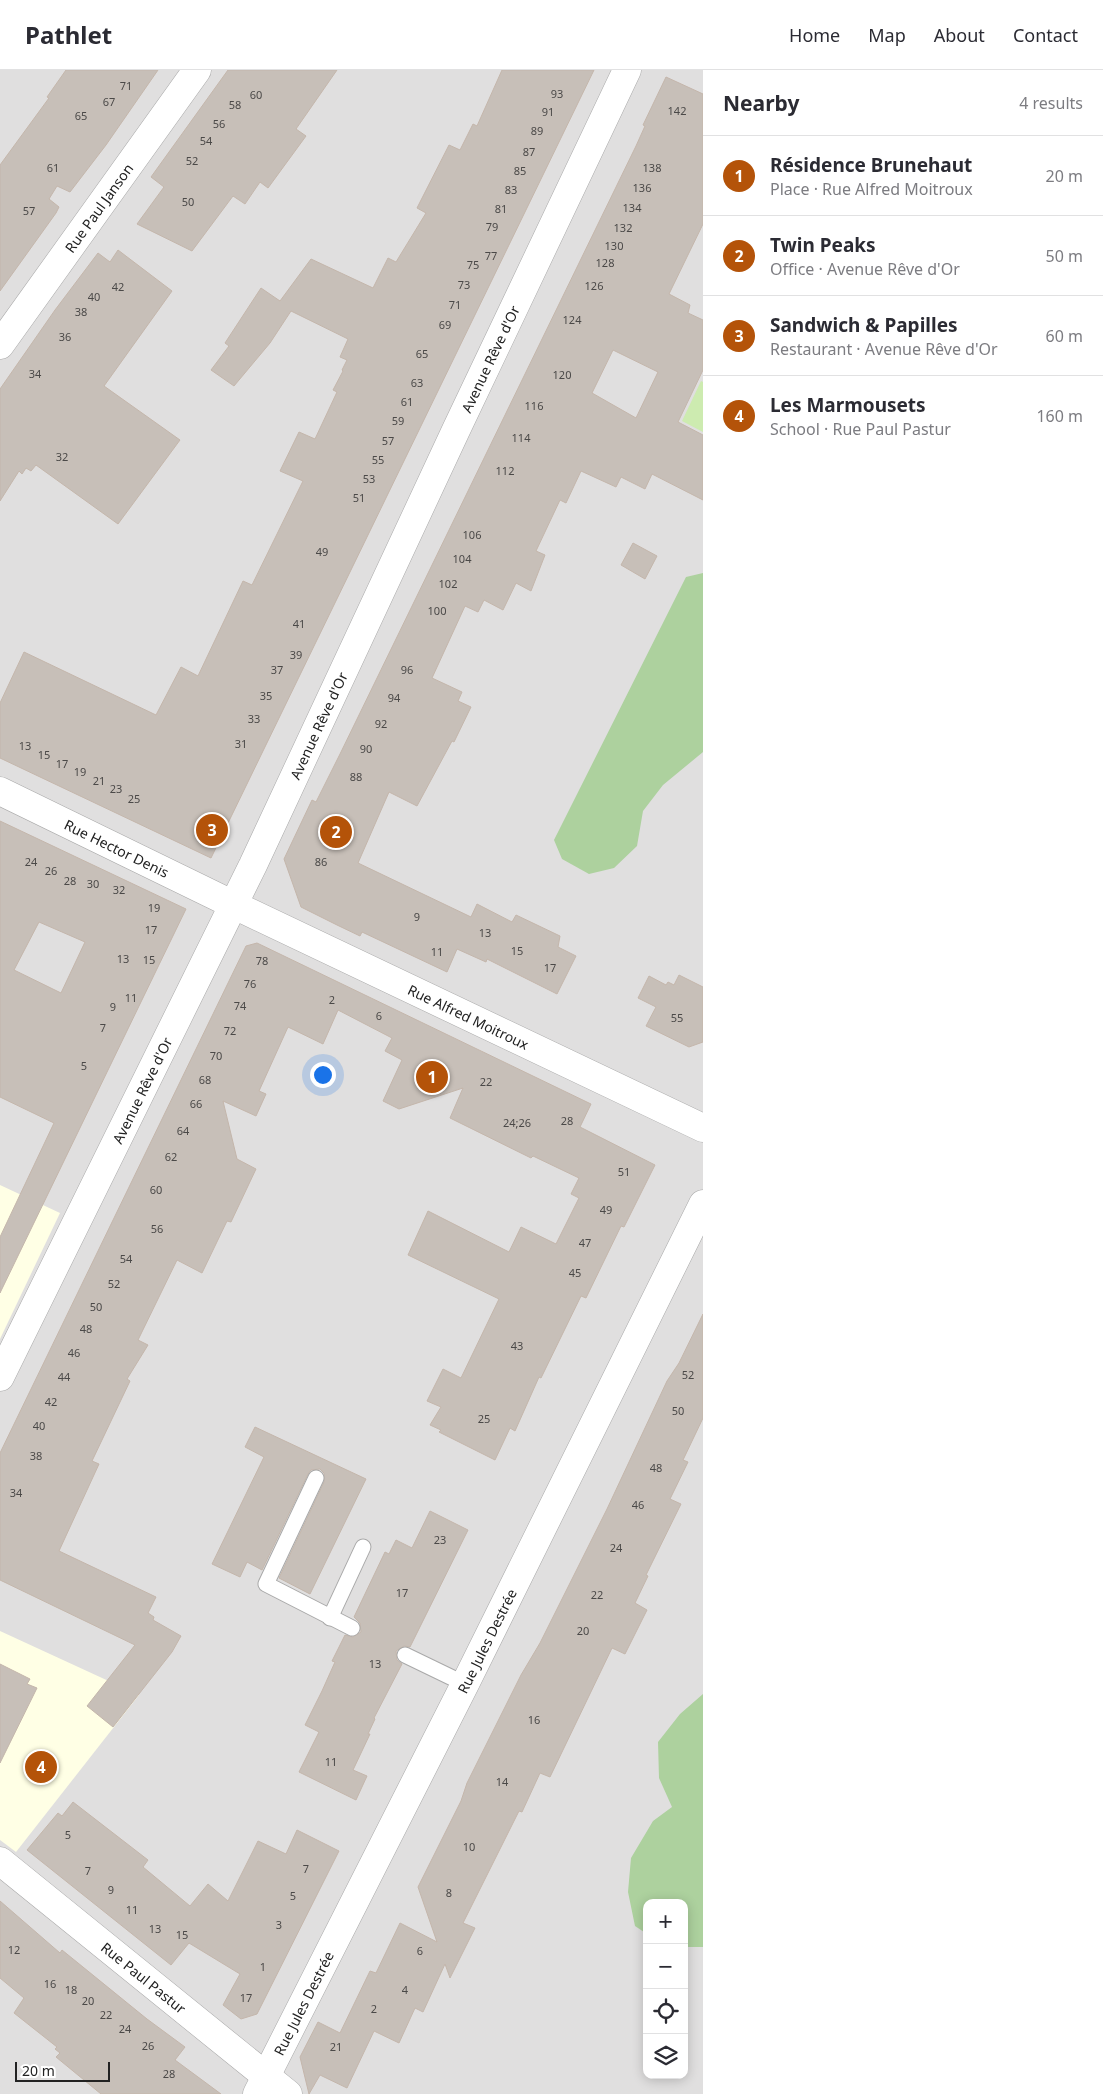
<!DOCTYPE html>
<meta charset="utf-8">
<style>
:root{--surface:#fff;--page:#f2f2f3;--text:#2b2b33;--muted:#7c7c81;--line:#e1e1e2;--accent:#b45309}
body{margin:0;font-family:"Noto Sans",sans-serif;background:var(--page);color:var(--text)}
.controls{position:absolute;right:15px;bottom:15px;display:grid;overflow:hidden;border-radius:10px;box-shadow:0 2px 12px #0003}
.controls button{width:45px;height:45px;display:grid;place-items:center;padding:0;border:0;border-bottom:1px solid var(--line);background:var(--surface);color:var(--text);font:25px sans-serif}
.scale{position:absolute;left:15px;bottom:12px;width:95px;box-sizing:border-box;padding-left:5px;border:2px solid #222;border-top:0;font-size:14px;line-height:18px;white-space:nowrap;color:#222;-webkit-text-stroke:4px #fff;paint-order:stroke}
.you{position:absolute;left:322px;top:1004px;width:18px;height:18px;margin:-12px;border:4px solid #fff;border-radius:50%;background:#1a73e8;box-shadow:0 0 0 8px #1a73e833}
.badge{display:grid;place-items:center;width:32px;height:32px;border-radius:50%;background:var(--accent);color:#fff;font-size:16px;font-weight:700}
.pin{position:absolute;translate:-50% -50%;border:2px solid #fff;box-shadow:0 1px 5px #0006}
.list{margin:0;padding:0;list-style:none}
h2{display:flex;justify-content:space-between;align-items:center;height:65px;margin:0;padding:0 20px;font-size:21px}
h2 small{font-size:16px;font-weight:400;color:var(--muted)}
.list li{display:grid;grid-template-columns:32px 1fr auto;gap:15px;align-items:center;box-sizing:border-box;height:80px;padding:0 20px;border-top:1px solid var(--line)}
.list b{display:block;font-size:19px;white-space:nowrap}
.list p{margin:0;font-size:16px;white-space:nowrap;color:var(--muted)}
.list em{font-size:16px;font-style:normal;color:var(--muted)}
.icon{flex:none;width:28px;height:28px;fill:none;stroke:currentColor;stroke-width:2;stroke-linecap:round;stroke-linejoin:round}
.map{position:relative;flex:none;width:703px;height:2024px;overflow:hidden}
header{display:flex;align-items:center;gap:30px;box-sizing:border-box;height:70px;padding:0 25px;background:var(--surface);border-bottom:1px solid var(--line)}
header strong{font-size:24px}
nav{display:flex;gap:28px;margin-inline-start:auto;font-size:18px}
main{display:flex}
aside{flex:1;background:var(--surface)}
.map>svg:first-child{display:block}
.residential{fill:#e0dfdf;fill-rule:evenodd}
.education{fill:#ffffe5}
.grass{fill:#cdebb0}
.forest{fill:#add19e}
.building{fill:#c7bfb8;stroke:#c4b6ab;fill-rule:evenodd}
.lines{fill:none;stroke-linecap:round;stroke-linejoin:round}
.service-casing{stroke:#a9a9a9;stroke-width:17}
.minor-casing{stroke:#a9a9a9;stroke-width:29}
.service{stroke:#fff;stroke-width:15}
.minor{stroke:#fff;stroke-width:28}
.labels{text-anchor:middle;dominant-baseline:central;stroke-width:4;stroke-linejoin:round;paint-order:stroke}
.number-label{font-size:11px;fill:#4b4948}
.street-label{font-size:14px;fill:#222;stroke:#fff}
</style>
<header>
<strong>Pathlet</strong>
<nav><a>Home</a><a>Map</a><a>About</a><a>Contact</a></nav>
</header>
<main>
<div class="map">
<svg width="703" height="2024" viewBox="0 0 703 2024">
<rect width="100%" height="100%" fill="#f2efe9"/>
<!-- residential -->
<path class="residential" d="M 0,0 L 703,0 L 703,2024 L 0,2024 ZM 647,1833 L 684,1833 L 684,2005 L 647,2005 Z"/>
<!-- education -->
<g class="education">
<path d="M 0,1115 L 60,1143 L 0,1269 Z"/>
<path d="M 0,1561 L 139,1625 L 16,1782 L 0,1770 Z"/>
</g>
<!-- grass -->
<path class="grass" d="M 701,311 L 703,312 L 703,362 L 682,351 Z"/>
<!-- forest -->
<g class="forest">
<path d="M 703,503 L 703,682 L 663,715 L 643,741 L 637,776 L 614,798 L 589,804 L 562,789 L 554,770 L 686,507 Z"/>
<path d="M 703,1624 L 703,1877 L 684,1877 L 684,1833 L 647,1833 L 647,1864 L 635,1856 L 628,1822 L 631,1788 L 653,1751 L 672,1737 L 659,1708 L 658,1672 L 680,1644 Z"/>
</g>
<!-- building -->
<g class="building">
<path d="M 66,0 L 158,0 L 106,75 L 70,122 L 57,116 L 49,129 L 59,137 L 56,143 L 0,221 L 0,95 L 49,28 L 47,27 Z"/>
<path d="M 228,0 L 337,0 L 296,59 L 306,66 L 268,118 L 260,112 L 245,134 L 233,126 L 192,181 L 137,154 L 164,117 L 151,107 Z"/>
<path d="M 502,0 L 594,0 L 211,788 L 0,688 L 0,633 L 24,582 L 156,645 L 181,597 L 198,606 L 243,511 L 252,515 L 303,411 L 280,401 L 299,362 L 315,369 L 337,322 L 333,320 L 343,301 L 342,300 L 347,290 L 340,287 L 348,269 L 291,241 L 270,273 L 234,316 L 211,300 L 229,276 L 225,273 L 261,218 L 280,231 L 311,189 L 373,218 L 388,188 L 396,192 L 426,143 L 417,138 L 449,75 L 460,80 L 473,54 L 477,56 Z"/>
<path d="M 666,7 L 703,24 L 703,154 L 669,224 L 690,235 L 688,243 L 703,250 L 703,300 L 678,352 L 703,365 L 703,430 L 652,404 L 645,419 L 621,407 L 616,417 L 581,401 L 566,433 L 560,430 L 536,481 L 545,485 L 531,521 L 516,513 L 503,540 L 484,530 L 478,542 L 465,536 L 432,608 L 462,622 L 458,631 L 471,637 L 454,672 L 452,671 L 417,736 L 389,722 L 358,793 L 471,847 L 477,834 L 512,852 L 516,845 L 560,866 L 558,877 L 576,886 L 557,924 L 487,889 L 486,892 L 457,879 L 447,902 L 362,862 L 360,866 L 337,855 L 301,837 L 284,789 L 312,730 L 316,732 L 340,684 L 636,76 L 645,56 L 643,55 ZM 613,280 L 658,302 L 636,348 L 592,323 Z"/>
<path d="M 118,180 L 172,221 L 104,316 L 180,370 L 118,454 L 36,395 L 31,401 L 26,398 L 22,404 L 19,401 L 0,431 L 0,319 L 55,240 L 98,183 L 110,192 Z"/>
<path d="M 633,473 L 657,486 L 645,509 L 621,495 Z"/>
<path d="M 0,751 L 186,839 L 0,1223 L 0,1167 L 54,1053 L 0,1027 ZM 39,852 L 85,872 L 61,923 L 14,900 Z"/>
<path d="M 257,873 L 591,1034 L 580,1057 L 655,1095 L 624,1157 L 621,1156 L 586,1228 L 581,1226 L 541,1308 L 539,1307 L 515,1361 L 510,1358 L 495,1390 L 439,1362 L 441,1360 L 430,1355 L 441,1337 L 427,1331 L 443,1299 L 461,1308 L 499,1229 L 408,1185 L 428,1141 L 509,1182 L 521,1157 L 556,1174 L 579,1128 L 571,1124 L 579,1108 L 533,1086 L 531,1088 L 450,1048 L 463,1018 L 399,1039 L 383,1031 L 402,990 L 385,981 L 392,968 L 338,940 L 323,974 L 288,957 L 259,1021 L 266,1024 L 256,1046 L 223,1031 L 237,1089 L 256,1099 L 231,1152 L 227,1151 L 202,1203 L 177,1190 L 138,1270 L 148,1275 L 127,1309 L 130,1311 L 92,1391 L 99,1394 L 59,1481 L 156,1527 L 148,1543 L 154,1547 L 153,1550 L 181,1566 L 172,1582 L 113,1657 L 87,1636 L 135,1575 L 0,1510 L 0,1383 L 246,876 Z"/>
<path d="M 679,905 L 703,917 L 703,972 L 689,977 L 646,956 L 656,937 L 638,928 L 649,906 L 666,915 L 668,912 L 674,915 Z"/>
<path d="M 703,1244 L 703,1348 L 683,1390 L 688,1392 L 670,1429 L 681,1434 L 646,1505 L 648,1506 L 635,1533 L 647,1540 L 625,1584 L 612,1578 L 550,1707 L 540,1703 L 522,1742 L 519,1741 L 463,1853 L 475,1858 L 450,1908 L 445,1894 L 423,1942 L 415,1938 L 399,1973 L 374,1961 L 347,2018 L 320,2005 L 309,2024 L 300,1987 L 318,1952 L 340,1963 L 370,1901 L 376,1903 L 400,1853 L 437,1872 L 418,1817 L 461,1731 L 467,1713 L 521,1605 L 540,1573 L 607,1439 L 667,1311 L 679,1293 Z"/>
<path d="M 255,1357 L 366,1409 L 310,1524 L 279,1508 L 324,1412 L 324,1403 L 320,1399 L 311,1400 L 308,1404 L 262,1500 L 247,1492 L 240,1507 L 212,1494 L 264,1387 L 245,1377 Z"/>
<path d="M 430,1441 L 468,1460 L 410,1577 L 404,1576 L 396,1581 L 397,1590 L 402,1594 L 374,1648 L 375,1649 L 368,1664 L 370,1664 L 353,1700 L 367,1706 L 356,1730 L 299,1702 L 319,1662 L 305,1655 L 322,1621 L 335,1592 L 332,1591 L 345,1565 L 353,1567 L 361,1562 L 360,1553 L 354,1547 L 385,1482 L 389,1484 L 396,1470 L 412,1478 Z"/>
<path d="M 0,1594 L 30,1609 L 27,1614 L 37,1618 L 0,1693 Z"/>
<path d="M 73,1732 L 148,1790 L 143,1797 L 190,1836 L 208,1814 L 228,1831 L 258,1771 L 286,1784 L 297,1760 L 339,1781 L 257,1944 L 241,1949 L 223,1935 L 240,1904 L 189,1873 L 171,1895 L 27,1780 L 58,1743 L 62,1746 Z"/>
<path d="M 0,1831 L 60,1883 L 62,1880 L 147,1949 L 185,1977 L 175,1990 L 221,2024 L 101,2024 L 56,1987 L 60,1983 L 55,1979 L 57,1977 L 14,1943 L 24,1928 L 0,1908 Z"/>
</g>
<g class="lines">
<defs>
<g id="service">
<path d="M 316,1408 L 266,1514 L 352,1558"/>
<path d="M 330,1548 L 363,1477"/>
<path d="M 405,1585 L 465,1614"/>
</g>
<g id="minor">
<path id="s1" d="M 0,275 L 197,0"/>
<path id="s2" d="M 0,721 L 234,835 L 703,1058"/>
<path id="s3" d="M 0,1307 L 253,795 L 456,360 L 627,0"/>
<path id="s4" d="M 0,1791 L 288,2024"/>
<path id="s5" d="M 257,2024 L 465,1614 L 703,1134"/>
</g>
</defs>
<!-- service casing -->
<use href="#service" class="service-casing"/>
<!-- minor casing -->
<use href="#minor" class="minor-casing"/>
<!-- service -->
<use href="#service" class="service"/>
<!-- minor -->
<use href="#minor" class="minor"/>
</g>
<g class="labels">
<!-- number labels -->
<g class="number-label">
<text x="126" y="15">71</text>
<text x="557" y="23">93</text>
<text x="256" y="24">60</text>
<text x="109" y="31">67</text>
<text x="235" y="34">58</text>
<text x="677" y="40">142</text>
<text x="548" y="41">91</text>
<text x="81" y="45">65</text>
<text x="219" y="53">56</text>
<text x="537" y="60">89</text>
<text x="206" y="70">54</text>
<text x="529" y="81">87</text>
<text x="192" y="90">52</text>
<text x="53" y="97">61</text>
<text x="652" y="97">138</text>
<text x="520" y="100">85</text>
<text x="642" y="117">136</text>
<text x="511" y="119">83</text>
<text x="188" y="131">50</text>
<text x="632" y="137">134</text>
<text x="501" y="138">81</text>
<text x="29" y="140">57</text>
<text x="492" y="156">79</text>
<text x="623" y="157">132</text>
<text x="614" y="175">130</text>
<text x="491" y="185">77</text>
<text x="605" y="192">128</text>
<text x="473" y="194">75</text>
<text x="464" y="214">73</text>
<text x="594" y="215">126</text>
<text x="118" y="216">42</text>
<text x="94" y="226">40</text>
<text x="455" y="234">71</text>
<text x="81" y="241">38</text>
<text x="572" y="249">124</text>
<text x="445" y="254">69</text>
<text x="65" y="266">36</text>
<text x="422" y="283">65</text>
<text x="35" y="303">34</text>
<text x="562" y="304">120</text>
<text x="417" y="312">63</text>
<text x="407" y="331">61</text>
<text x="534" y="335">116</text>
<text x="398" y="350">59</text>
<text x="521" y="367">114</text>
<text x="388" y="370">57</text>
<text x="62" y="386">32</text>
<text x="378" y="389">55</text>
<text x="505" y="400">112</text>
<text x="369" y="408">53</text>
<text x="359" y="427">51</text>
<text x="472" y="464">106</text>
<text x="322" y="481">49</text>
<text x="462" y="488">104</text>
<text x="448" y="513">102</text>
<text x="437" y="540">100</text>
<text x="299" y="553">41</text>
<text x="296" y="584">39</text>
<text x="277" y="599">37</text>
<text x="407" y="599">96</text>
<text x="266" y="625">35</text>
<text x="394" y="627">94</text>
<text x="254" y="648">33</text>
<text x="381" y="653">92</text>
<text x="241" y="673">31</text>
<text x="25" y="675">13</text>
<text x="366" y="678">90</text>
<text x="44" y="684">15</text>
<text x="62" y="693">17</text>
<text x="80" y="701">19</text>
<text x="356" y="706">88</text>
<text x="99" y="710">21</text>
<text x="116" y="718">23</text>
<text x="134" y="728">25</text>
<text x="31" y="791">24</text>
<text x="321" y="791">86</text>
<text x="51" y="800">26</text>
<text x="70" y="810">28</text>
<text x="93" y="813">30</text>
<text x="119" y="819">32</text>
<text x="154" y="837">19</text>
<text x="417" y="846">9</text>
<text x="151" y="859">17</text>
<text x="485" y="862">13</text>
<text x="517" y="880">15</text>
<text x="437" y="881">11</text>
<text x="123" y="888">13</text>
<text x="149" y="889">15</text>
<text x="262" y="890">78</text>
<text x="550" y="897">17</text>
<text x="250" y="913">76</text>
<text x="131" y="927">11</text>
<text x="332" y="929">2</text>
<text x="240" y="935">74</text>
<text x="113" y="936">9</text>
<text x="379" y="945">6</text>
<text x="677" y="947">55</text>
<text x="103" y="957">7</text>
<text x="230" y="960">72</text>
<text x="216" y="985">70</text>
<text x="84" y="995">5</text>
<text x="205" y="1009">68</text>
<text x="486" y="1011">22</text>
<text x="196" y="1033">66</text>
<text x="567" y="1050">28</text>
<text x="517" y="1052">24;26</text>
<text x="183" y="1060">64</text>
<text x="171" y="1086">62</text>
<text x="624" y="1101">51</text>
<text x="156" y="1119">60</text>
<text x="606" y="1139">49</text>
<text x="157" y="1158">56</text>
<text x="585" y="1172">47</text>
<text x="126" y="1188">54</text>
<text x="575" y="1202">45</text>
<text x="114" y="1213">52</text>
<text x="96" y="1236">50</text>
<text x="86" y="1258">48</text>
<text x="517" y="1275">43</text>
<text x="74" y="1282">46</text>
<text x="688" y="1304">52</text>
<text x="64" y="1306">44</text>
<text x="51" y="1331">42</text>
<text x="678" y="1340">50</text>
<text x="484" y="1348">25</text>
<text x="39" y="1355">40</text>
<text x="36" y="1385">38</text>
<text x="656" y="1397">48</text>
<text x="16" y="1422">34</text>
<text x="638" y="1434">46</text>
<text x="440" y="1469">23</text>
<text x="616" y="1477">24</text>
<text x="402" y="1522">17</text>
<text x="597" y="1524">22</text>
<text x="583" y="1560">20</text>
<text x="375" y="1593">13</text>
<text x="534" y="1649">16</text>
<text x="331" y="1691">11</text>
<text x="502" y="1711">14</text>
<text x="68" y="1764">5</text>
<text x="469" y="1776">10</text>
<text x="306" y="1798">7</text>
<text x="88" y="1800">7</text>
<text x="111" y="1819">9</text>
<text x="449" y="1822">8</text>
<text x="293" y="1825">5</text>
<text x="132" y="1839">11</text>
<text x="279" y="1854">3</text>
<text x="155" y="1858">13</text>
<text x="182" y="1864">15</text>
<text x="14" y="1879">12</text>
<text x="420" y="1880">6</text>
<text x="263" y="1896">1</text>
<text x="50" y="1913">16</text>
<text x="71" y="1919">18</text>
<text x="405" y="1919">4</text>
<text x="246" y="1927">17</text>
<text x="88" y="1930">20</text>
<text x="374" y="1938">2</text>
<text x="106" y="1944">22</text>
<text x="125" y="1958">24</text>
<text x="148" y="1975">26</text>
<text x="336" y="1976">21</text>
<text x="169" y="2003">28</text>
</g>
<!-- street labels -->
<g class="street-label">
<text stroke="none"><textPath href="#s1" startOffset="169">Rue Paul Janson</textPath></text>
<text stroke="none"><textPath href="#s3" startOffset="1130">Avenue Rêve d'Or</textPath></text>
<text stroke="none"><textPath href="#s3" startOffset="725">Avenue Rêve d'Or</textPath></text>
<text stroke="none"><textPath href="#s2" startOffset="130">Rue Hector Denis</textPath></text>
<text stroke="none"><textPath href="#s2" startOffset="520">Rue Alfred Moitroux</textPath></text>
<text stroke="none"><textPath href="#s3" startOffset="320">Avenue Rêve d'Or</textPath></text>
<text stroke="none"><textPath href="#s5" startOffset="508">Rue Jules Destrée</textPath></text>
<text stroke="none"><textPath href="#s4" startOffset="185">Rue Paul Pastur</textPath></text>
<text stroke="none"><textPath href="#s5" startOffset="102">Rue Jules Destrée</textPath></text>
</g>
</g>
</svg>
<div class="controls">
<button>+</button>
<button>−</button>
<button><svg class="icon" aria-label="locate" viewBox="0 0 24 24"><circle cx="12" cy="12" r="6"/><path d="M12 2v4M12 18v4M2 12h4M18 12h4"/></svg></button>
<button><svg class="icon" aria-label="layers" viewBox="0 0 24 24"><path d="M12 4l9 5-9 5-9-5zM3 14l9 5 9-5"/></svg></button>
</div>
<div class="scale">20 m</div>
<div class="you"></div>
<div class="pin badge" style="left:432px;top:1007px">1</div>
<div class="pin badge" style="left:336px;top:762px">2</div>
<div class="pin badge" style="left:212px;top:760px">3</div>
<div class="pin badge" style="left:41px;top:1697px">4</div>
</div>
<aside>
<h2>Nearby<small>4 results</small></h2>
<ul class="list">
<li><span class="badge">1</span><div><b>Résidence Brunehaut</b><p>Place · Rue Alfred Moitroux</p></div><em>20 m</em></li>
<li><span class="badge">2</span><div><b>Twin Peaks</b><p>Office · Avenue Rêve d'Or</p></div><em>50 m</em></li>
<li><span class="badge">3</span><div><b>Sandwich &amp; Papilles</b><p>Restaurant · Avenue Rêve d'Or</p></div><em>60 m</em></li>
<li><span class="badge">4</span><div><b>Les Marmousets</b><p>School · Rue Paul Pastur</p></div><em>160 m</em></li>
</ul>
</aside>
</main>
